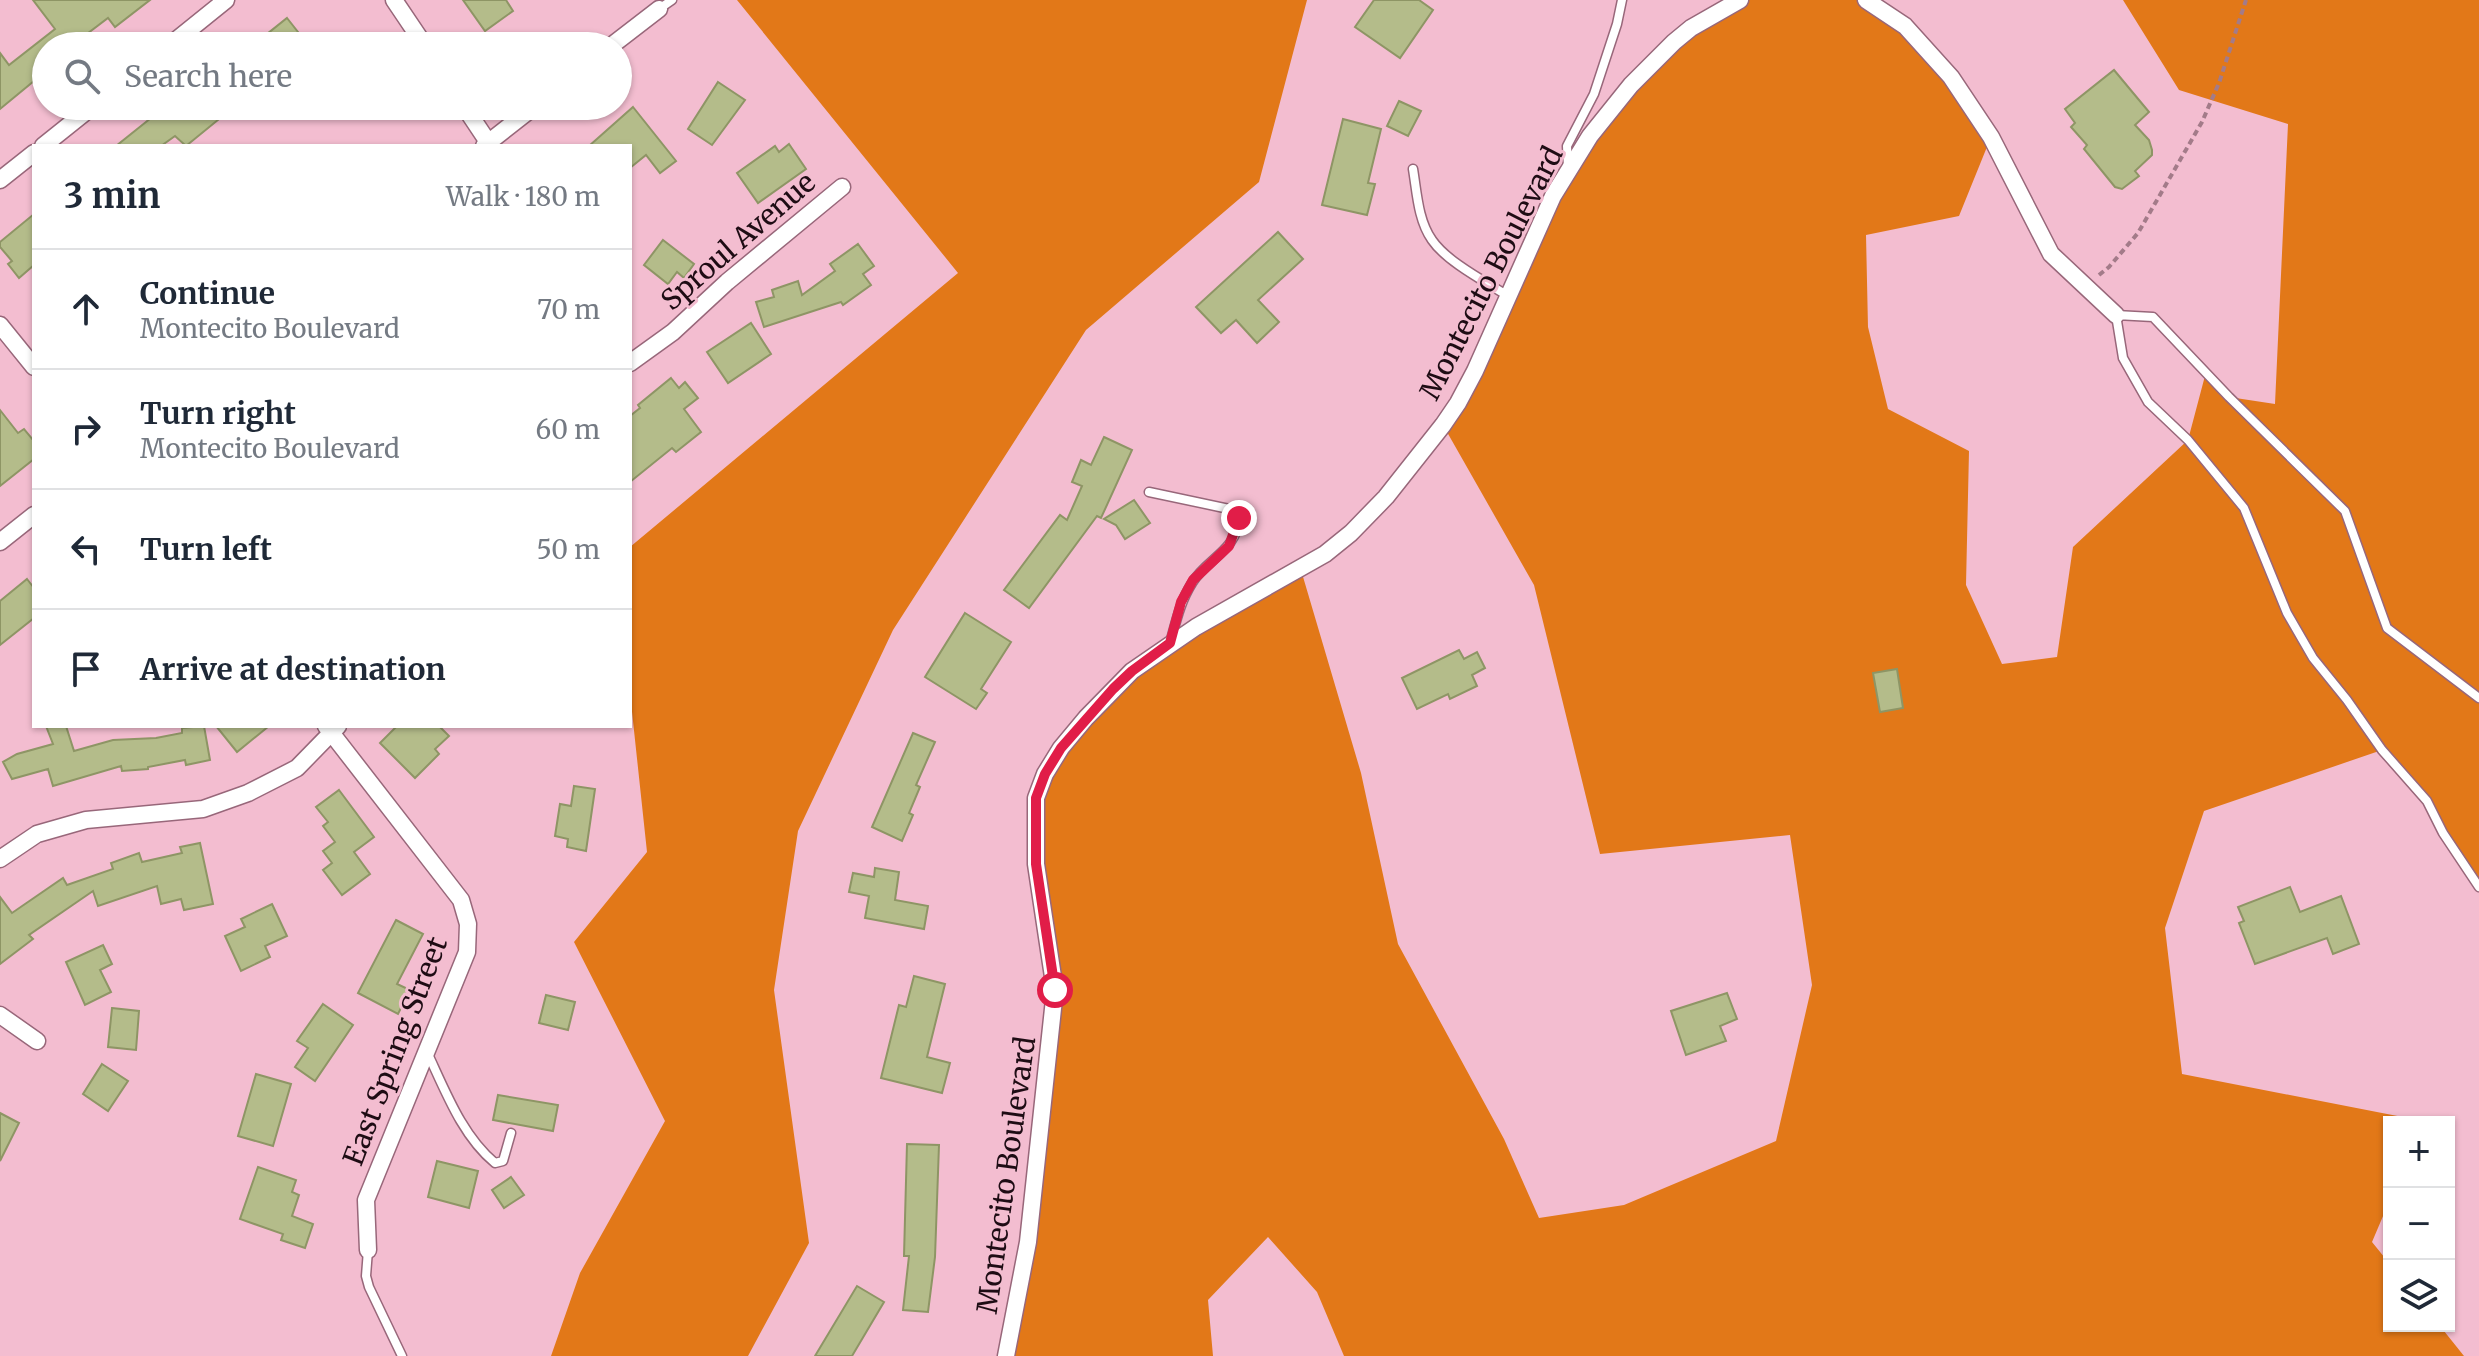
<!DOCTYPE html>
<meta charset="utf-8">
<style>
:root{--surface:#fff;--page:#f6f6f7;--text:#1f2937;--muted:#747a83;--line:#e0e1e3}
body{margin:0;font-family:Merriweather,serif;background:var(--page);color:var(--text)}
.controls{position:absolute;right:24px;bottom:24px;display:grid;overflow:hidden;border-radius:0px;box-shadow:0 2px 6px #0004}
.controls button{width:72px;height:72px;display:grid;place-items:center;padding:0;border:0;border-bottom:2px solid var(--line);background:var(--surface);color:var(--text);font:40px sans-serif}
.stop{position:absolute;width:24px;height:24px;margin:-18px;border:6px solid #e11d48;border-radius:50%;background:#fff}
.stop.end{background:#e11d48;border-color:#fff;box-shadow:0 2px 8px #0008}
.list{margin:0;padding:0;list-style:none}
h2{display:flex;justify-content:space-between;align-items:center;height:104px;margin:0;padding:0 32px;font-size:34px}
h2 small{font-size:26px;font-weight:400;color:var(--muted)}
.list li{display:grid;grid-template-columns:52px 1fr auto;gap:24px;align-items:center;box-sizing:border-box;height:120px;padding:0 32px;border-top:2px solid var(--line)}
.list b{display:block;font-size:30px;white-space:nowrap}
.list p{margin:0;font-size:26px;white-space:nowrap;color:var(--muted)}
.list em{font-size:26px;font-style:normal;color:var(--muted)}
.icon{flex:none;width:44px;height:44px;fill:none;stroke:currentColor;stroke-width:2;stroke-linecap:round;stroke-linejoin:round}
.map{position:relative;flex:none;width:2479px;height:1356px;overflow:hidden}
.search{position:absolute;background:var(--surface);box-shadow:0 2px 6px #0004;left:32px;top:32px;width:600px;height:88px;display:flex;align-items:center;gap:20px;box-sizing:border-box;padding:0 28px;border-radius:44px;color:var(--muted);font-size:30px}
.panel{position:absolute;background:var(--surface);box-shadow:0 2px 6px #0004;left:32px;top:144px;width:600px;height:584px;border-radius:0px}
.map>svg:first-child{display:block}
.forest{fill:#e27818}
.building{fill:#b4bc8a;stroke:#8e9565;stroke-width:2}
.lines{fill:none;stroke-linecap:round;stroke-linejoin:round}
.service-casing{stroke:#98677a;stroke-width:11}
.minor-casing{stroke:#98677a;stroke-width:19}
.path{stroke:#a37b89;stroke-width:4;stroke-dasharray:6 4;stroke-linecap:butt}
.service{stroke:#fff;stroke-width:8}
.minor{stroke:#fff;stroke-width:16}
.route{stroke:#e11d48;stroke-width:10}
.labels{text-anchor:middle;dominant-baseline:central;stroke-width:6;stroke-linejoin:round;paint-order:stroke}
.street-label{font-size:28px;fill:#1e0c14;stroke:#f3bdd0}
</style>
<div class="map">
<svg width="2479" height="1356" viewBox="0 0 2479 1356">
<rect width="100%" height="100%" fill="#f3bdd0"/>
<!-- forest -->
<g class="forest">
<path d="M 737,0 L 1307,0 L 1259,182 L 1086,330 L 893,630 L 798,831 L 774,990 L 809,1243 L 748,1356 L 551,1356 L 580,1273 L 665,1121 L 574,942 L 647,852 L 630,693 L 630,547 L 958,273 Z"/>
<path d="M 1740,0 L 1864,0 L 1888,13 L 1991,137 L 1959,216 L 1866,235 L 1868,327 L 1888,409 L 1969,451 L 1966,585 L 2002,664 L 2057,657 L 2073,547 L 2188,440 L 2206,372 L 2229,397 L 2275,404 L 2288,124 L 2179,90 L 2123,0 L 2479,0 L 2479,887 L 2427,801 L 2382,750 L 2204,811 L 2165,928 L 2182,1074 L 2423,1121 L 2389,1122 L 2389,1202 L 2372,1242 L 2389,1263 L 2389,1326 L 2440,1326 L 2464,1356 L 1344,1356 L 1317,1292 L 1268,1237 L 1208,1300 L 1213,1356 L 1006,1356 L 1055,990 L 1036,864 L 1045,774 L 1113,689 L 1301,570 L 1361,773 L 1398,944 L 1504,1139 L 1539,1218 L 1624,1205 L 1776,1141 L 1812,985 L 1790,835 L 1600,854 L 1534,585 L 1443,425 L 1553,196 L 1631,85 Z"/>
</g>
<!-- building -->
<g class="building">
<path d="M 33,0 L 150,0 L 115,27 L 108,18 L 71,46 L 46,46 L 46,97 L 34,81 L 0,109 L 0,53 L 9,65 L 55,29 Z"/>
<path d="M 463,0 L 506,0 L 513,11 L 485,31 Z"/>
<path d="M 1374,0 L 1419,0 L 1433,10 L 1400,58 L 1355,27 Z"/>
<path d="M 287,18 L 309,46 L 252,46 Z"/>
<path d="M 2114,70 L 2149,112 L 2135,125 L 2149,140 L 2152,150 L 2152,155 L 2135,171 L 2139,176 L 2122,189 L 2115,187 L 2084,149 L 2087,145 L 2071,127 L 2075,123 L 2065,109 Z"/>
<path d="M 718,82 L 745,100 L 712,145 L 688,129 Z"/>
<path d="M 1399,101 L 1421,111 L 1408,136 L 1387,126 Z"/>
<path d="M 166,106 L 235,106 L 186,146 L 175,136 L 161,146 L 116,146 Z"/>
<path d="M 633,107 L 676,161 L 660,173 L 646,155 L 630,168 L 630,146 L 589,146 Z"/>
<path d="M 1343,119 L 1381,129 L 1368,183 L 1375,184 L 1367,215 L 1322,205 Z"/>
<path d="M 789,144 L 806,169 L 758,203 L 737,173 L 775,146 L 779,152 Z"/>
<path d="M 34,214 L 34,265 L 19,278 L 8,264 L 12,261 L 0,247 L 0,242 Z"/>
<path d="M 1278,232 L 1303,259 L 1258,300 L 1279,322 L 1257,343 L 1236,320 L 1221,333 L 1196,307 Z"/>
<path d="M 663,240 L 694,264 L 684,278 L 677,272 L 668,284 L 644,265 Z"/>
<path d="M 858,244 L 874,266 L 863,274 L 871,285 L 843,305 L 841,302 L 764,327 L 756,302 L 774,297 L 772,290 L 798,281 L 802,295 L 835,271 L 830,264 Z"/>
<path d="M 751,323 L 771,354 L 728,383 L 707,352 Z"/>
<path d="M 671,378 L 679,388 L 685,382 L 698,398 L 684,409 L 701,432 L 676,452 L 672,448 L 630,482 L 630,416 L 640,408 L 638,405 Z"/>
<path d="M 0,410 L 18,433 L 24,429 L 34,441 L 34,459 L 0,486 Z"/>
<path d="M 1104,437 L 1132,450 L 1101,518 L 1097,516 L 1029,608 L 1004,590 L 1060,515 L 1067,520 L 1082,486 L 1072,482 L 1081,460 L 1091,465 Z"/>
<path d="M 1134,500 L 1150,523 L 1125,539 L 1116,525 L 1104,519 Z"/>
<path d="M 27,579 L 34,588 L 34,618 L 0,645 L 0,601 Z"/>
<path d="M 965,613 L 1011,642 L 981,689 L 987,693 L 976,709 L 925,677 Z"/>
<path d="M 1459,650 L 1464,659 L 1477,652 L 1485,668 L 1472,675 L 1477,686 L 1450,699 L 1448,694 L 1417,709 L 1402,678 Z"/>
<path d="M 1897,669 L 1903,708 L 1880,712 L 1873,673 Z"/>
<path d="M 46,726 L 66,726 L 74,751 L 113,740 L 156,738 L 182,733 L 182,728 L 204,726 L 210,760 L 186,765 L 185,760 L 148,767 L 148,769 L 122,771 L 121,766 L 53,786 L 48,769 L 12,779 L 3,762 L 17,754 L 53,744 Z"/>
<path d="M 216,726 L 269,726 L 237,752 Z"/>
<path d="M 397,726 L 439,726 L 449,736 L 435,749 L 439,754 L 415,778 L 380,743 Z"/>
<path d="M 913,733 L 935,742 L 916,785 L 920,787 L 909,813 L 913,815 L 902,841 L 872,827 Z"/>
<path d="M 574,786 L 595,789 L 586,851 L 567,847 L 568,839 L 555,836 L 560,804 L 571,806 Z"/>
<path d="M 339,790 L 374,837 L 354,852 L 370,874 L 342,895 L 323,870 L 332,863 L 323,851 L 335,842 L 323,826 L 328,822 L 316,807 Z"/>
<path d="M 200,843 L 213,904 L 184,910 L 181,899 L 161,904 L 157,886 L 98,906 L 93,891 L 29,935 L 33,939 L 0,964 L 0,897 L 12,913 L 63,878 L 67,885 L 113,869 L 111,863 L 139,853 L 142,862 L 182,853 L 180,847 Z"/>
<path d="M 875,868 L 899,872 L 895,900 L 928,906 L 924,929 L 865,918 L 869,896 L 849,892 L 853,873 L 874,877 Z"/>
<path d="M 2290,887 L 2300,912 L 2341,896 L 2359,944 L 2333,954 L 2327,938 L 2255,964 L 2239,923 L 2244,921 L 2238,907 Z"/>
<path d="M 272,904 L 287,936 L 265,946 L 270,957 L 241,971 L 225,936 L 245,927 L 241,919 Z"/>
<path d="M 396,920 L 423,934 L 397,984 L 410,990 L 398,1014 L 358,993 Z"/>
<path d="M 103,945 L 112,964 L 100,970 L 111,992 L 85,1005 L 66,962 Z"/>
<path d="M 914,976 L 945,984 L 927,1057 L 950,1063 L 942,1093 L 881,1078 L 899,1005 L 906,1007 Z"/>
<path d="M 1727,993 L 1737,1019 L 1720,1026 L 1726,1041 L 1686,1055 L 1671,1011 Z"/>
<path d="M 546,995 L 575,1002 L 568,1030 L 539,1023 Z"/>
<path d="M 323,1004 L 353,1025 L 315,1081 L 295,1067 L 308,1048 L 297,1041 Z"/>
<path d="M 112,1008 L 139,1011 L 136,1050 L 108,1047 Z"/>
<path d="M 102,1064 L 128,1081 L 108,1111 L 83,1094 Z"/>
<path d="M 256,1074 L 291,1084 L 273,1146 L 238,1136 Z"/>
<path d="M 498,1095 L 558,1105 L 553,1131 L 493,1120 Z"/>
<path d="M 0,1113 L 19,1123 L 0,1161 Z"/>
<path d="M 907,1144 L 939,1145 L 935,1257 L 928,1312 L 903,1310 L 909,1256 L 904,1256 Z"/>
<path d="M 437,1161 L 478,1171 L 469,1208 L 428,1197 Z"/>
<path d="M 258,1167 L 296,1180 L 292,1192 L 299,1195 L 292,1216 L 313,1224 L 305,1248 L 281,1240 L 283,1234 L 240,1219 Z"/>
<path d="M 511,1177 L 524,1195 L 504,1208 L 492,1190 Z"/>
<path d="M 857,1286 L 884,1302 L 852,1356 L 815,1356 Z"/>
</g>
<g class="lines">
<defs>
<g id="service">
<path d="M 659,9 L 672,0"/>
<path d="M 1568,168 L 1567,146 L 1594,94 L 1617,24 L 1622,0"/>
<path d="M 1413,169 C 1417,193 1418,220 1432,240 C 1447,262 1486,282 1508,296"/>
<path d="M 1149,492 L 1229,509 L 1239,518 C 1237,551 1206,559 1192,583 C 1180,602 1176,622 1170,643"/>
<path d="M 2479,698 L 2387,628 L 2345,511 L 2229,397 L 2153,317 L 2116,315 L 2123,358 L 2148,402 L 2188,440 L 2244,508 L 2287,613 L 2313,658 L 2347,700 L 2382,750 L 2427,801 L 2443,833 L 2479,887"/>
<path d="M 427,1052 C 445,1090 462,1136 495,1163 L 503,1161 L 511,1133"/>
<path d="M 368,1250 L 366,1276 L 369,1287 L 402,1356"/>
</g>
<g id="minor">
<path d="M 394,0 L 425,46"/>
<path d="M 1866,0 L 1905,26 L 1951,77 L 1991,137 L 2051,254 L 2116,315"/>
<path d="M 169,46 L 226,0"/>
<path d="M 611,46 L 659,9"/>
<path d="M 464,106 L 488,142"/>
<path d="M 43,146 L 93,106"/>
<path d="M 484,146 L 535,106"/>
<path d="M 0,180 L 34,153"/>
<path d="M 0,325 L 34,367"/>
<path d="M 630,363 L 673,332 L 727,282 L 842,187"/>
<path d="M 0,542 L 34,515"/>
<path d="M 326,726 L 461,900 L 468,924 L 467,952 L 366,1200 L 368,1250"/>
<path d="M 0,859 L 37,834 L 86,820 L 203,809 L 248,793 L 297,768 L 338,726"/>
<path d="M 0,1015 L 37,1041"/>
<path d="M 1006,1356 L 1028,1242 L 1055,990 L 1036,864 L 1036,798 L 1045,774 L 1061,748 L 1086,718 L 1132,671 L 1196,627 L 1325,554 L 1351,533 L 1386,497 L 1443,425 L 1458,403 L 1475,371 L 1553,196 L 1590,136 L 1631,85 L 1674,42 L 1691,28 L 1740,0"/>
</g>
</defs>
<!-- service casing -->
<use href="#service" class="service-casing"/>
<!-- minor casing -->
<use href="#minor" class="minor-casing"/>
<!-- path -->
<path class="path" d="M 2099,275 L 2109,267 L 2138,233 L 2202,122 L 2219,83 L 2246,0"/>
<!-- service -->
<use href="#service" class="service"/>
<!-- minor -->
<use href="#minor" class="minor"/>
</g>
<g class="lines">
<!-- route -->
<path class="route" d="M 1055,990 L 1036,864 L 1036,798 L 1045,774 L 1061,748 L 1113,689 L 1132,671 L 1170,643 L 1181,602 L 1193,580 L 1229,546 L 1239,518"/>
</g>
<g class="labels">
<!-- street labels -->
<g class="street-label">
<text transform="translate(738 241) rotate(-41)">Sproul Avenue</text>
<text transform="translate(1491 273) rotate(-63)">Montecito Boulevard</text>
<text transform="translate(395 1051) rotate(-69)">East Spring Street</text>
<text transform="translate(1006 1175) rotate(-82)">Montecito Boulevard</text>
</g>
</g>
</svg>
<div class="controls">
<button>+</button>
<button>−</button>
<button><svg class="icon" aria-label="layers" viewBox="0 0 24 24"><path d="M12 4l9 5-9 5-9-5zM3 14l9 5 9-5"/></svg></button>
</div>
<div class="stop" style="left:1055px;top:990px"></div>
<div class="stop end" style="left:1239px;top:518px"></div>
<div class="search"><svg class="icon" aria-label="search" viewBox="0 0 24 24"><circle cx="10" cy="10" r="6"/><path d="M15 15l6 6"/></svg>Search here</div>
<section class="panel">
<h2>3 min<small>Walk · 180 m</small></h2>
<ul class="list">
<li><svg class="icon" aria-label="ahead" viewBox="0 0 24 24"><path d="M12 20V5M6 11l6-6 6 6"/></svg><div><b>Continue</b><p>Montecito Boulevard</p></div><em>70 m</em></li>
<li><svg class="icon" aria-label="right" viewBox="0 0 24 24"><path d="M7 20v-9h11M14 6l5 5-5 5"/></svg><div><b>Turn right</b><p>Montecito Boulevard</p></div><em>60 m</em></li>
<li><svg class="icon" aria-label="left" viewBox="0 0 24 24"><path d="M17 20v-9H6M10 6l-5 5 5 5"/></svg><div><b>Turn left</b></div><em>50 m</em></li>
<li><svg class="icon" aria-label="arrive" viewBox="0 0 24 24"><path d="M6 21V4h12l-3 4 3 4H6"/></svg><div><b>Arrive at destination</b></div></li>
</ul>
</section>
</div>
